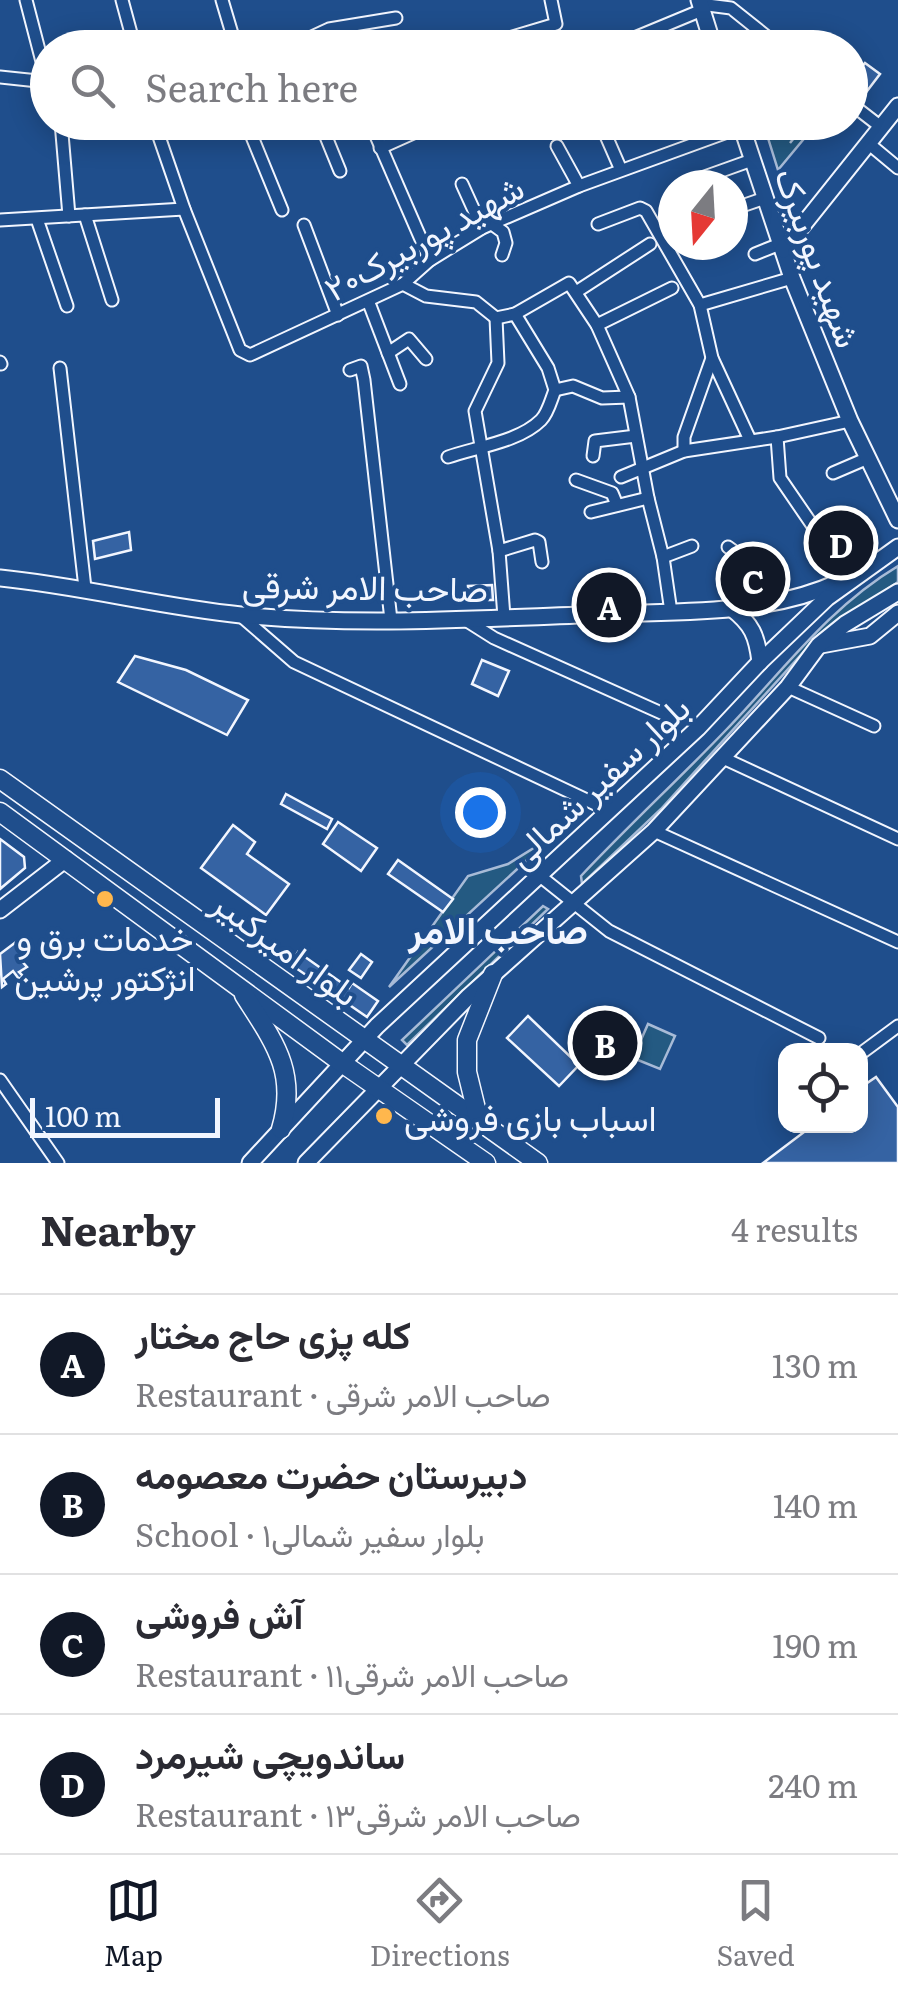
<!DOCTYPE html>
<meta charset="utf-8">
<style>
:root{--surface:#fff;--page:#f7f7f7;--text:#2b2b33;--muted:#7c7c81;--line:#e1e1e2;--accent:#111827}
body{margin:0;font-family:Literata,Vazirmatn,serif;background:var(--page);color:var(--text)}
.controls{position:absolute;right:30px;bottom:30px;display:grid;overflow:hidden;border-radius:20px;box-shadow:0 5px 25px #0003}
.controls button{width:90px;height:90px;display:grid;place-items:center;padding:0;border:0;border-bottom:2px solid var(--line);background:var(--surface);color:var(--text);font:50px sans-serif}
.compass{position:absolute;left:658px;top:170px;width:90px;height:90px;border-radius:50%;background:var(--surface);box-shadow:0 5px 25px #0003;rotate:198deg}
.scale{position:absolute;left:30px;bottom:25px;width:190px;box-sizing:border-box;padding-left:10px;border:5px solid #f2f6ff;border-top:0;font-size:28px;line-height:35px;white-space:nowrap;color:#f2f6ff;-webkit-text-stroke:8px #1f4e8c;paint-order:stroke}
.you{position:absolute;left:480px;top:812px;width:35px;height:35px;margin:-25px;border:8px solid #fff;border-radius:50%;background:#1a73e8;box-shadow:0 0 0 15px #1a73e833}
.badge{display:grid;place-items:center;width:65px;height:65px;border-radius:50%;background:var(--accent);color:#fff;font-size:32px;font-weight:700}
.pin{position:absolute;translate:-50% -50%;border:5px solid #fff;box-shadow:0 2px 10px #0006}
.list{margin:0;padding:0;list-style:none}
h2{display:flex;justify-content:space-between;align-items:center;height:130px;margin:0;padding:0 40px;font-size:42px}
h2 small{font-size:32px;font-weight:400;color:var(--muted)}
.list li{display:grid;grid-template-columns:65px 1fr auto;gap:30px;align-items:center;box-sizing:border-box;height:140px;padding:0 40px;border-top:2px solid var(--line)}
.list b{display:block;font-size:38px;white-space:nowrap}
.list p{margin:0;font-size:32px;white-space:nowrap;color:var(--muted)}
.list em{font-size:32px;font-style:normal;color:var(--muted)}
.icon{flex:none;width:55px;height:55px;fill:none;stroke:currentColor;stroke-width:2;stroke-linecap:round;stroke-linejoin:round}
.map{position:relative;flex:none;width:898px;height:1163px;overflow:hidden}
.search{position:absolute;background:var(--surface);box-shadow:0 5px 25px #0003;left:30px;right:30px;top:30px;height:110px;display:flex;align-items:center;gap:25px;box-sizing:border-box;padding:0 35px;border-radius:55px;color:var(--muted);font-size:38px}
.sheet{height:690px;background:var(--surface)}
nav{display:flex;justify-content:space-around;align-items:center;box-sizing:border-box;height:140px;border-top:2px solid var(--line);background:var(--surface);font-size:28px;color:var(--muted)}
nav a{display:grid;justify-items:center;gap:5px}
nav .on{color:var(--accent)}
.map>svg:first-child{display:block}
.green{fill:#245a82;stroke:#a8bbd7;stroke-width:2.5}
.building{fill:#3563a3;stroke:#f2f6ff;stroke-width:2.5}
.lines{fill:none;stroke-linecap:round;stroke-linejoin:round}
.street-casing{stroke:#f2f6ff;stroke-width:15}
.secondary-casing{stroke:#f2f6ff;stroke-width:19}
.primary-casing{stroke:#f2f6ff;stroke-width:21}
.path{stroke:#b3c4dc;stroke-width:2.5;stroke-dasharray:8 5;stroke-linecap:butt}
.street{stroke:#1f4e8c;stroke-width:11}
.secondary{stroke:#1f4e8c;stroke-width:15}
.primary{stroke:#1f4e8c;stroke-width:18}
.poi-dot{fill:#ffb74d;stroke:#1f4e8c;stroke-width:4}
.labels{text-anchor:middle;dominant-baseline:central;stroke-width:8;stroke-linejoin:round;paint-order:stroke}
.street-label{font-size:35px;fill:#f2f6ff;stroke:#1f4e8c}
.poi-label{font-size:35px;fill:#f2f6ff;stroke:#1f4e8c}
.neighbourhood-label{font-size:38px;font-weight:bold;fill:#f2f6ff;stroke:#1f4e8c}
</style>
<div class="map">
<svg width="898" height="1163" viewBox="0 0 898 1163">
<rect width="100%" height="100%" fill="#1f4e8c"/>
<!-- green -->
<g class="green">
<path d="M 763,122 L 817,122 L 817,123 L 778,170 Z"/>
<path d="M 898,566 L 898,582 L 819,635 L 661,809 L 582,884 L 581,876 C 628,826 679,779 727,729 C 782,672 829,607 898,566 Z"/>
<path d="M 553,836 L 389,987 L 468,876 L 508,864 Z"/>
<path d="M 543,906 L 548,909 L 407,1045 L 402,1040 Z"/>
<path d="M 648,1024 L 675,1036 L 660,1069 L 633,1058 Z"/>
</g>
<!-- building -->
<g class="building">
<path d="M 865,63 L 880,74 L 861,99 L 850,91 L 850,81 Z"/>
<path d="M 129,532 L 131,550 L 95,559 L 93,541 Z"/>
<path d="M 492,585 L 493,600 L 469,600 L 468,586 Z"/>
<path d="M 135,656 L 186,670 L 248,700 L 227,735 L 118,682 Z"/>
<path d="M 482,660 L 509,671 L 498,696 L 472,684 Z"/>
<path d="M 286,794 L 332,819 L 327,829 L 281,804 Z"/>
<path d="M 338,822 L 377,848 L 361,871 L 323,844 Z"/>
<path d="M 233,825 L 255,842 L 247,854 L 289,884 L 266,915 L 201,868 Z"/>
<path d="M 0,839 L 24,857 L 25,868 L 0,889 Z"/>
<path d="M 398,860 L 453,899 L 443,912 L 388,874 Z"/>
<path d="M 16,942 L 25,953 L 19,958 L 27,967 L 19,972 L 23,976 L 19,979 L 13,971 L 3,979 L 6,984 L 2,987 L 0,954 Z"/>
<path d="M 298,952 L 349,988 L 352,983 L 378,1001 L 367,1017 L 290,964 Z"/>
<path d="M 361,954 L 372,962 L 361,978 L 349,970 Z"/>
<path d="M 528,1016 L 579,1065 L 559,1086 L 507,1038 Z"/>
<path d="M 876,1077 L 898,1107 L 898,1163 L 763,1163 L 812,1126 L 860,1126 L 860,1088 Z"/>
</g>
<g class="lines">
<defs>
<g id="street">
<path d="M 122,0 L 135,48"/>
<path d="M 222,0 L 233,37"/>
<path d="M 700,4 L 731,8 L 781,48"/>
<path d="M 334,31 L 343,48"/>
<path d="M 499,41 L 556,24 L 551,0"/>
<path d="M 615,46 L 702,10"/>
<path d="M 288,48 L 329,29 L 396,18"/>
<path d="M 0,77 L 38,81 L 46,77 L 26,0"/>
<path d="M 850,103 L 881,127"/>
<path d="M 61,122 L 69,216"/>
<path d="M 154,122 L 184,209 L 240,350 L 250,355 L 403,284 L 430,260 L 482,228 L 579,186 L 741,127"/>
<path d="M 246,122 L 282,210"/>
<path d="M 320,122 L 340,171"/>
<path d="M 370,122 L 430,260"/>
<path d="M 600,122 L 621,170"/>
<path d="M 868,143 L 898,168"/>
<path d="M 557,146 L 579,186"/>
<path d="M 380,148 L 438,122"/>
<path d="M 462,184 L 482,228"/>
<path d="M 682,185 L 752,160"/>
<path d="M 733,209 L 765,198"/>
<path d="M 85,215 L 112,300"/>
<path d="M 37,219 L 67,306"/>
<path d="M 0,220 L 184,209"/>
<path d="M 492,224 L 503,232 L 506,243 L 502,255"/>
<path d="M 598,224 L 640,208 L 646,211 L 700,305 L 712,358 L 750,440"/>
<path d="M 304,225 L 338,315"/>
<path d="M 755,254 L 780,244"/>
<path d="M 403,284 L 426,296 L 476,302 L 496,318"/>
<path d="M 576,292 L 650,244"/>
<path d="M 369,303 L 400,384"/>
<path d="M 700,305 L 792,278"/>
<path d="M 496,318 L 515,314 L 569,283 L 597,325 L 629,397 L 648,498 L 663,557 L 671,612"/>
<path d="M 496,318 L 498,363 L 475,411 L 499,551 L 504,617"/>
<path d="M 597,325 L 672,288"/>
<path d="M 388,353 L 409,339 L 426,359"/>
<path d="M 0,362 L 1,364"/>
<path d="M 60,368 L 85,588"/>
<path d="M 350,370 L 361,366 L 364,380 L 391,620"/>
<path d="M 555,390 L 573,386 L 602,398 L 629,397"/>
<path d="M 777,437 L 780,478 L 830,551 L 834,584"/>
<path d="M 684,451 L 684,437 L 712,358"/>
<path d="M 593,456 L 595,441 L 636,436"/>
<path d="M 448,457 C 476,447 519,442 541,420 C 548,413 551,400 555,390 L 548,368 L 515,314"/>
<path d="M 833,473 L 868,458"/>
<path d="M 621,477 L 684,451 L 777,437 L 850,421"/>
<path d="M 576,480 L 612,493 L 617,505"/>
<path d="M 591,512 L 648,498"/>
<path d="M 728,547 L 747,561 L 754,605"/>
<path d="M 499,551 L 535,540 L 539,542 L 542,562"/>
<path d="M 663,557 L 692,546"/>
<path d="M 240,615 L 294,662 L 608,810"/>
<path d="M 464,619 L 494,638 L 668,716"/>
<path d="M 788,687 L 874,726"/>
<path d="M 723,758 L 898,839"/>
<path d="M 654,831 L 898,942"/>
<path d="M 540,876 L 609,931 L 819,1038"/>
<path d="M 860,1054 L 898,1026"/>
<path d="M 0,1080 L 58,1163"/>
</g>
<g id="secondary">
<path d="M 699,0 L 714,48"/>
<path d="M 740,122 L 792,278 L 850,421 L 898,520"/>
<path d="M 783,250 L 898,106"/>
<path d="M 0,578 C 81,586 161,607 241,615 C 362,627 486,618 607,614 C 684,611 767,615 839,582"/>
<path d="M 731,608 C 752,624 757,636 760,662"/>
<path d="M 821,645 L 870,636 L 898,613"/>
<path d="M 0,910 L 66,859"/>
<path d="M 250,1163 L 377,1026 L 698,728 L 760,662 L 827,598 L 898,547"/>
<path d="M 306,1163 L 469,996 L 654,831 L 788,687 L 819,645 L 845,624 L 898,592"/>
</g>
<g id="primary">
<path d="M 0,779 L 538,1163"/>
<path d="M 0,812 L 342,1063 L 486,1163"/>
<path d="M 244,995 C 274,1042 298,1072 281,1129"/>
<path d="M 479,1121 L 467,1072 L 467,1040 L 493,974"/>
</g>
</defs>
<!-- street casing -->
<use href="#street" class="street-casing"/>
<!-- secondary casing -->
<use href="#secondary" class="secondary-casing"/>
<!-- primary casing -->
<use href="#primary" class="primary-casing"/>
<!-- path -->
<path class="path" d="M 790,143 L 807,122"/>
<!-- street -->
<use href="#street" class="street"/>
<!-- secondary -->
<use href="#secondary" class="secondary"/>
<!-- primary -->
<use href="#primary" class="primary"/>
</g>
<!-- markers -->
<g class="poi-dot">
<circle cx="105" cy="899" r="10"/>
<circle cx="384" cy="1116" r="10"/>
</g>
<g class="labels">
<!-- street labels -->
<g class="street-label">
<text transform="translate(423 236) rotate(-29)">شهید پوربیرک۲۰</text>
<text transform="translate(820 257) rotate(70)">شهید پوربیرک</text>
<text transform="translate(365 585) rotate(1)">صاحب الامر شرقی</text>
<text transform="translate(597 780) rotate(-43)">بلوار سفیر شمالی</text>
<text transform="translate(287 946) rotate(36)">بلوار امیرکبیر</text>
</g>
<!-- poi labels -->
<g class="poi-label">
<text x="105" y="936">خدمات برق و<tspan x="105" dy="40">انژکتور پرشین</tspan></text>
<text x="404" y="1116" text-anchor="start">اسباب بازی فروشی</text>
</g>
<!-- neighbourhood labels -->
<g class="neighbourhood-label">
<text x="498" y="927">صاحب الامر</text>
</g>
</g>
</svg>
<div class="controls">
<button><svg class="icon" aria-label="locate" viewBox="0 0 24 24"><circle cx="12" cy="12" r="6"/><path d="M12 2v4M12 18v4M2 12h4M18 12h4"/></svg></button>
</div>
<svg class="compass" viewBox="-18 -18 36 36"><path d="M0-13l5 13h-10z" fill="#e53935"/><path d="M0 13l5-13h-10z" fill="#7c7c81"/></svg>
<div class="scale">100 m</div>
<div class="you"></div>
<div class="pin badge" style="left:609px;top:605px">A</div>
<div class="pin badge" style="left:605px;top:1043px">B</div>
<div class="pin badge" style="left:753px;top:579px">C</div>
<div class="pin badge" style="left:841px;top:543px">D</div>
<div class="search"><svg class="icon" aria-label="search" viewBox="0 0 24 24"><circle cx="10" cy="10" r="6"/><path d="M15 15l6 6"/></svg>Search here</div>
</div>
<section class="sheet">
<h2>Nearby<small>4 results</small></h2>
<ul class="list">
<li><span class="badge">A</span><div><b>کله پزی حاج مختار</b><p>Restaurant · صاحب الامر شرقی</p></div><em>130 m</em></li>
<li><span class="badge">B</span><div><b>دبیرستان حضرت معصومه</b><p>School · بلوار سفیر شمالی۱</p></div><em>140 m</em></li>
<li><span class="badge">C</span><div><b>آش فروشی</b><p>Restaurant · صاحب الامر شرقی۱۱</p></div><em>190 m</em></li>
<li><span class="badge">D</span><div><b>ساندویچی شیرمرد</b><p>Restaurant · صاحب الامر شرقی۱۳</p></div><em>240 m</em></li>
</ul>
</section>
<nav>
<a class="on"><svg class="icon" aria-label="map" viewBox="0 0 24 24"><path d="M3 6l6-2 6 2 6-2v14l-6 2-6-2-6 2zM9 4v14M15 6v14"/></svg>Map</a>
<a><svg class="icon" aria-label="directions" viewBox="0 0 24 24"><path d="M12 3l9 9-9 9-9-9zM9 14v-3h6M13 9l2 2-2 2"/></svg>Directions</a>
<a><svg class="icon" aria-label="saved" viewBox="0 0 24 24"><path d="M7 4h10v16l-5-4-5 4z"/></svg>Saved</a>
</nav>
